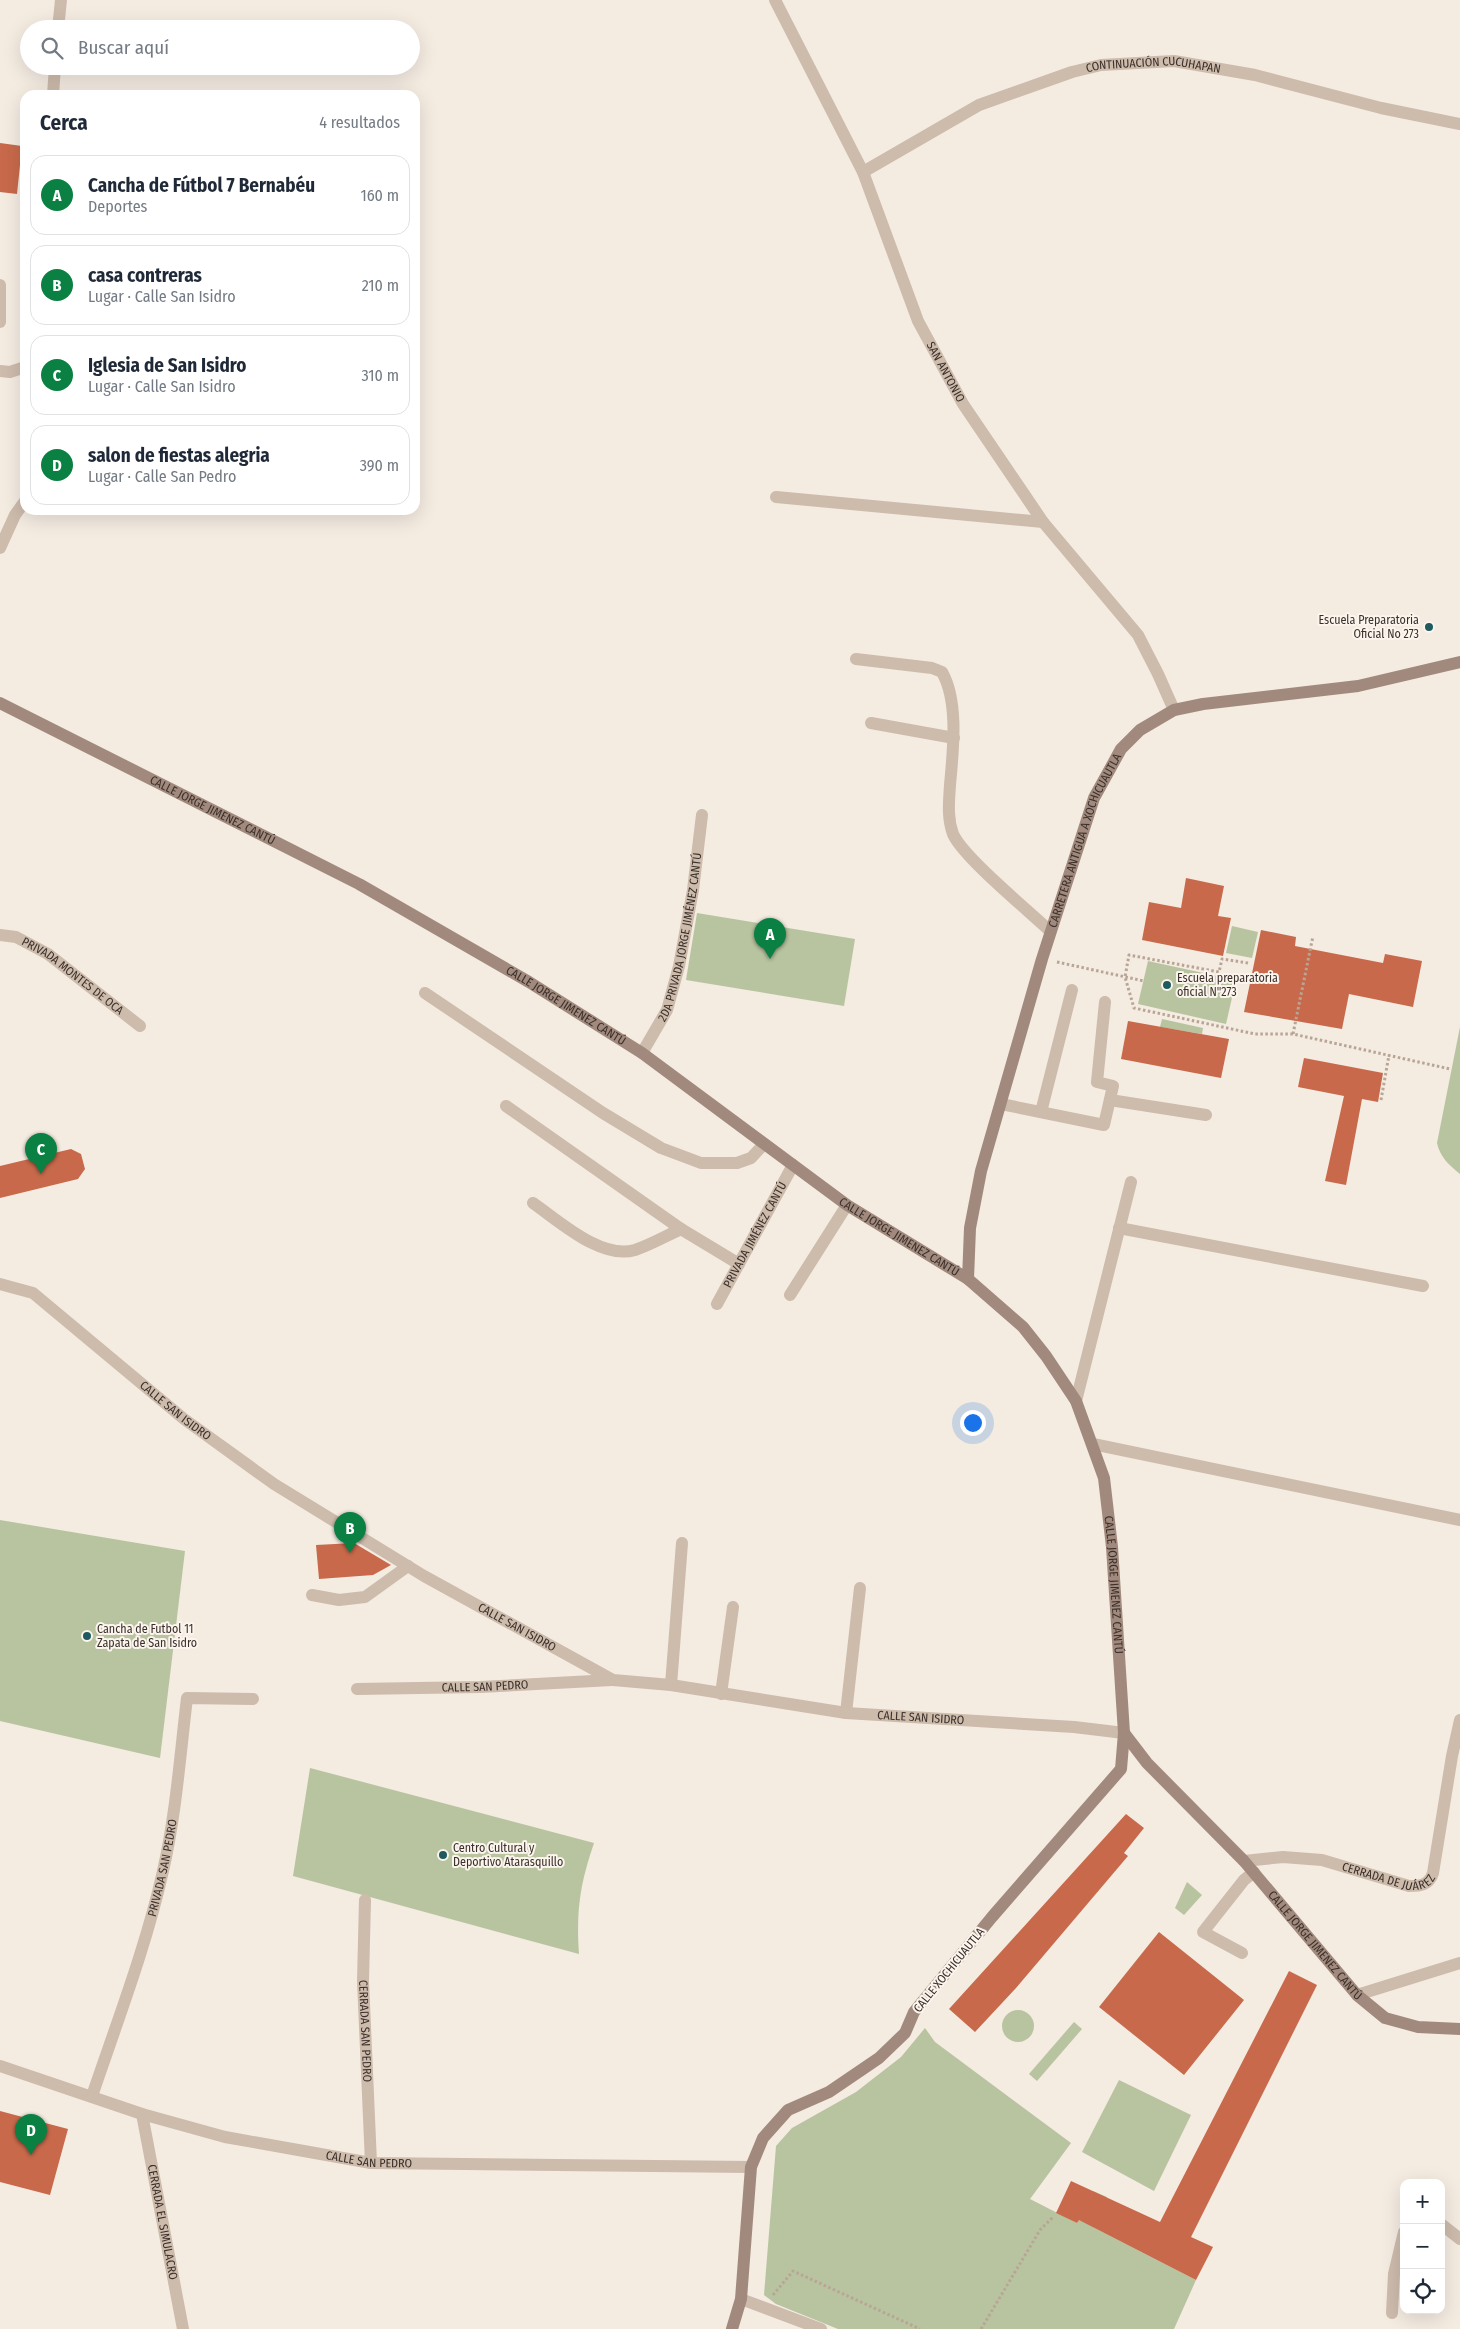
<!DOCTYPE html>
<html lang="es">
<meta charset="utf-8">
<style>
:root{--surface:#fff;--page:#f6f6f7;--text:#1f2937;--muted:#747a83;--line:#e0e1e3;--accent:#0b8043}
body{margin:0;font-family:"Fira Sans Condensed",sans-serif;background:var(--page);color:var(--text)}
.controls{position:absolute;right:15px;bottom:15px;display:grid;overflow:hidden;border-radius:10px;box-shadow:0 5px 20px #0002}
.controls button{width:45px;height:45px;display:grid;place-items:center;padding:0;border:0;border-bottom:1px solid var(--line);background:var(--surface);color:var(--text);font:25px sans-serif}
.you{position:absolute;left:972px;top:1422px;width:18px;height:18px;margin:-12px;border:4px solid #fff;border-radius:50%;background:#1a73e8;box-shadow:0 0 0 8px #1a73e833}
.badge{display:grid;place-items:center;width:32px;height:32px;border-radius:50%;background:var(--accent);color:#fff;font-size:16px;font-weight:700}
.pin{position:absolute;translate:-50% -41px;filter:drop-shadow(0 1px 2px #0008)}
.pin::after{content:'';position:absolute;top:26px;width:18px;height:15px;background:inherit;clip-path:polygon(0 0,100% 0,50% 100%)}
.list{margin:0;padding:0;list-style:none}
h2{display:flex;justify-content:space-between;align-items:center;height:65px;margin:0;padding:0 20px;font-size:21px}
h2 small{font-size:16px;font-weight:400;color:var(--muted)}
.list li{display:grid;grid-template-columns:32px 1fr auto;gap:15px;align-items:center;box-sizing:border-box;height:80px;margin:0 10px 10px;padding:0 10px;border:1px solid var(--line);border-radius:15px}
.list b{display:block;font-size:19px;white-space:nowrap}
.list p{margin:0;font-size:16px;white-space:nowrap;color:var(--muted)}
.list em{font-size:16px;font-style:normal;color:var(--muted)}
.icon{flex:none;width:28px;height:28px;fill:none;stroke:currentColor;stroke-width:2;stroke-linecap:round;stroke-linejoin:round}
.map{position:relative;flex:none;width:1460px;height:2329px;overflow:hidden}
.search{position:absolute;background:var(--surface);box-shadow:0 5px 20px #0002;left:20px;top:20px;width:400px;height:55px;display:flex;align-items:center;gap:12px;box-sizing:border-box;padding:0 18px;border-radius:28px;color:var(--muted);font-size:19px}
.panel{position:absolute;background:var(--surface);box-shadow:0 5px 20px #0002;left:20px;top:90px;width:400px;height:425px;border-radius:15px}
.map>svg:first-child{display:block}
.green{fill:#b8c4a0}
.building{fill:#c8694b}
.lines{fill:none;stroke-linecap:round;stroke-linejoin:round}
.path{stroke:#b9a596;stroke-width:3;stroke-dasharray:2.5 2.5;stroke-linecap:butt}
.lane{stroke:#cdbbac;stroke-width:12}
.street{stroke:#cdbbac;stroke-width:12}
.secondary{stroke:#a18a7d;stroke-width:12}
.poi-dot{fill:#1f5a5e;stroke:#fbf5ee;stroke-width:2}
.labels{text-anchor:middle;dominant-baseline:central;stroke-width:4;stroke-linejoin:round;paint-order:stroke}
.street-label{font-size:12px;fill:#3b302b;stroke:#fbf5ee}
.poi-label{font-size:12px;fill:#3b302b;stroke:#fbf5ee;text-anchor:start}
</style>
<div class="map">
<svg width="1460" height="2329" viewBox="0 0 1460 2329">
<rect width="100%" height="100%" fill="#f4ebe1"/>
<!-- green -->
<g class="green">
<path d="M 697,913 L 855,939 L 844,1006 L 686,980 Z"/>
<path d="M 1232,926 L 1258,932 L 1252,958 L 1226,953 Z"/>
<path d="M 1148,961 L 1236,980 L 1226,1024 L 1138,1004 Z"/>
<path d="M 1162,1019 L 1203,1028 L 1202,1034 L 1160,1027 Z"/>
<path d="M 1460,1027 L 1460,1174 C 1449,1165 1440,1157 1437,1143 Z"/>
<path d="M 0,1520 L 185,1551 L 160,1758 L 0,1721 Z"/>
<path d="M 310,1768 L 594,1843 C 580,1884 576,1910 579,1954 L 293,1876 Z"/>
<path d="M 1187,1882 L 1202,1895 L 1184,1915 L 1175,1908 Z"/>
<circle cx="1018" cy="2026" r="16"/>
<path d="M 1074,2022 L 1082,2029 L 1037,2081 L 1029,2074 Z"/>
<path d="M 925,2028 L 935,2042 L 1071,2143 L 1030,2199 L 1077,2223 L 1093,2191 L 1107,2197 L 1093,2227 L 1196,2280 L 1174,2329 L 838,2329 L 776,2304 L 764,2295 L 776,2146 L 792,2128 L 856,2092 L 901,2057 Z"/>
<path d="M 1119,2080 L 1191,2115 L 1154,2191 L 1082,2152 Z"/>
</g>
<!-- building -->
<g class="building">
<path d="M 0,143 L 22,146 L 17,194 L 0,192 Z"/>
<path d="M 1186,878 L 1224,886 L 1218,916 L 1231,918 L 1223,956 L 1142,940 L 1149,902 L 1181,908 Z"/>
<path d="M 1261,930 L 1296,937 L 1295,946 L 1383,963 L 1385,954 L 1422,961 L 1413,1007 L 1349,994 L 1342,1029 L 1244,1012 Z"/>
<path d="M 1128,1021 L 1229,1039 L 1221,1078 L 1121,1059 Z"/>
<path d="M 1304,1058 L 1383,1073 L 1378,1102 L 1362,1099 L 1346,1185 L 1325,1181 L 1344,1096 L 1298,1087 Z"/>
<path d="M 71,1149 L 81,1154 L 85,1169 L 78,1179 L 0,1198 L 0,1166 Z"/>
<path d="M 354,1543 L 391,1565 L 373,1575 L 319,1579 L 316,1545 Z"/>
<path d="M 1126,1814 L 1144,1828 L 1124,1853 L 1128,1856 L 1016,1988 L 975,2032 L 949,2009 Z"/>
<path d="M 1159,1932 L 1244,2000 L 1184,2075 L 1099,2007 Z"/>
<path d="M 1289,1971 L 1317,1985 L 1191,2237 L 1213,2247 L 1196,2280 L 1079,2220 L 1077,2223 L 1056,2213 L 1071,2181 L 1160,2222 Z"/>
<path d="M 0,2111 L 68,2129 L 50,2195 L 0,2182 Z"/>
</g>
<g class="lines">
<!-- path -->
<g class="path">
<path d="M 1057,962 L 1144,981"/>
<path d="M 1248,963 L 1222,959 L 1219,972 L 1129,955 L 1125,977 L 1134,1008 L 1255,1034 L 1293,1034 L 1450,1069"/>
<path d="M 1293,1034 L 1313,936"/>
<path d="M 1381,1100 L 1389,1055"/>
<path d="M 773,2295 L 793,2271 L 920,2329"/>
<path d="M 981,2329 L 1040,2230 L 1054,2216"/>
</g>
<!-- lane -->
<g class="lane">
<path d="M 58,29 L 61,0"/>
<path d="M 53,95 L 55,66"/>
<path d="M 0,285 L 0,322"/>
<path d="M 0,371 L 10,372 L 25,367"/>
<path d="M 1110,1100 L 1206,1115"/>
<path d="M 1001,1104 L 1104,1125 L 1113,1086 L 1097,1082 L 1105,1002"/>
<path d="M 1041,1112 L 1072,990"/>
<path d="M 312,1595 L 339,1600 L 365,1597 L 408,1566"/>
<path d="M 1242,1953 L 1203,1932 L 1244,1880 L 1254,1872"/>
</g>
<!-- street -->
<g class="street">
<path id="s1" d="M 775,0 L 863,172 L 918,321 L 963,404 L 1043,522 L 1138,635 L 1158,674 L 1174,710"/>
<path id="s2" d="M 863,172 L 979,105 L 1072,72 L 1101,65 L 1174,61 L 1255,75 L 1381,108 L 1460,124"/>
<path d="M 776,497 L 1043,522"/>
<path d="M 0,548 L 15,515 L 25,501"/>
<path d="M 856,659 L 932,668 L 942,672 C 959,702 953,751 950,785 C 949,802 947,817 953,834 C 963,857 1029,911 1050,931"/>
<path d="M 871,723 L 954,738"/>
<path id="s3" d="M 0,935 L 16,937 L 48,954 L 140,1026"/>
<path d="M 425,993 L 603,1113 L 661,1148 L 701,1163 L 737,1163 L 751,1158 L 764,1144"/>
<path id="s4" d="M 642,1053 L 667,1010 L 679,966 L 693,890 L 702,815"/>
<path d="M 506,1106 L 681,1229 L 739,1264"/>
<path d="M 533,1203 C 559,1221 601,1260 635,1250 C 650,1245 666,1236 681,1229"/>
<path d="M 1119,1228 L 1423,1286"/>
<path id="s5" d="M 0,1284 L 33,1293 L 184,1419 L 274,1484 L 424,1576 L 613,1680 L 671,1685 L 846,1713 L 1074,1727 L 1124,1733"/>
<path d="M 790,1295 L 847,1205"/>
<path id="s6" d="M 717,1304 L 793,1165"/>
<path d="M 1076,1401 L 1131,1182"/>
<path d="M 1093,1444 L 1460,1520"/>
<path d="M 671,1685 L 682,1543"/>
<path id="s7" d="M 357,1689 L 480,1687 L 612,1680"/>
<path d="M 721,1694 L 733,1607"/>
<path d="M 846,1713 L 860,1588"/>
<path id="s8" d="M 1244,1861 L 1283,1857 L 1322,1860 L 1409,1886 C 1421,1886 1429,1885 1433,1873 L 1452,1756 L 1460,1720"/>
<path id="s9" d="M 365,1900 L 363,1981 L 371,2163"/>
<path d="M 1357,1995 L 1460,1963"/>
<path id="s10" d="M 0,2066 L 142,2114 L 225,2137 L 371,2163 L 751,2167"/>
<path id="s11" d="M 92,2096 C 117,2022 146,1947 163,1871 C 176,1814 180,1756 187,1698 L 253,1699"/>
<path id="s12" d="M 142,2114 L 183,2329"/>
<path d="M 1441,2224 L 1460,2239"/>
<path d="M 741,2299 L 821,2329"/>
<path d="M 1392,2313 L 1394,2274 L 1404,2232"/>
</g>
<!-- secondary -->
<g class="secondary">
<path id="s13" d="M 0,703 L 359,884 L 529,982 L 642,1053 L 847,1205 L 968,1279 L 1023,1327 L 1046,1356 L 1076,1401 L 1104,1478 L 1112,1547 L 1124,1733 L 1121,1769 L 992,1917 L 914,2012 L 905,2033 L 879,2058 L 829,2092 L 788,2110 L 763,2138 L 751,2167 L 741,2299 L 732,2329"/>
<path id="s14" d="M 968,1279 L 970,1228 L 981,1171 L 1042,959 L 1094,798 L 1121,749 L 1140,730 L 1174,710 L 1203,704 L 1358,686 L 1460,662"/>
<path id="s15" d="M 1124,1733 L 1147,1763 L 1244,1861 L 1357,1995 L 1385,2018 L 1418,2027 L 1460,2029"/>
</g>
</g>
<!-- markers -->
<g class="poi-dot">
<circle cx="1429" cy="627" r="5"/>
<circle cx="1167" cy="985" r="5"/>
<circle cx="87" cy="1636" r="5"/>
<circle cx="443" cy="1855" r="5"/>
</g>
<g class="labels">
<!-- street labels -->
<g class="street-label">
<text stroke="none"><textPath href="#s2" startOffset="315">CONTINUACIÓN CUCUHAPAN</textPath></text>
<text stroke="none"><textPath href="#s1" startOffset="410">SAN ANTONIO</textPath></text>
<text stroke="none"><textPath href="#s13" startOffset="238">CALLE JORGE JIMENEZ CANTÚ</textPath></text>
<text stroke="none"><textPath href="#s14" startOffset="456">CARRETERA ANTIGUA A XOCHICUAUTLA</textPath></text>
<text stroke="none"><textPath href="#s4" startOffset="124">2DA PRIVADA JORGE JIMÉNEZ CANTÚ</textPath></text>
<text stroke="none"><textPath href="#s3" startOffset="85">PRIVADA MONTES DE OCA</textPath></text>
<text stroke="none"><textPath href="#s13" startOffset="642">CALLE JORGE JIMENEZ CANTÚ</textPath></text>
<text stroke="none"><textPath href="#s6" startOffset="79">PRIVADA JIMÉNEZ CANTÚ</textPath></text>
<text stroke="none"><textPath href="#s13" startOffset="1048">CALLE JORGE JIMENEZ CANTÚ</textPath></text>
<text stroke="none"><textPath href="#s5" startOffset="219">CALLE SAN ISIDRO</textPath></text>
<text stroke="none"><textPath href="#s13" startOffset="1482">CALLE JORGE JIMENEZ CANTÚ</textPath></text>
<text stroke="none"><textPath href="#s5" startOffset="624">CALLE SAN ISIDRO</textPath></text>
<text stroke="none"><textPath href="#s7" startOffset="128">CALLE SAN PEDRO</textPath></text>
<text stroke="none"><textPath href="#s5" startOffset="1044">CALLE SAN ISIDRO</textPath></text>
<text stroke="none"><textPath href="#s11" startOffset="239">PRIVADA SAN PEDRO</textPath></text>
<text stroke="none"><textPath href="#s8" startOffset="148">CERRADA DE JUÁREZ</textPath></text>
<text stroke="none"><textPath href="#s15" startOffset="286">CALLE JORGE JIMENEZ CANTÚ</textPath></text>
<text transform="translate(949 1970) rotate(-51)">CALLE XOCHICUAUTLA</text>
<text stroke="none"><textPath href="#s9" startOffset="131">CERRADA SAN PEDRO</textPath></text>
<text stroke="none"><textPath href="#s10" startOffset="382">CALLE SAN PEDRO</textPath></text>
<text stroke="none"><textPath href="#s12" startOffset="110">CERRADA EL SIMULACRO</textPath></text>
</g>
<!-- poi labels -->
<g class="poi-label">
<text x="1419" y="620" text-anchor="end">Escuela Preparatoria<tspan x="1419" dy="14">Oficial No 273</tspan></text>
<text x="1177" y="978">Escuela preparatoria<tspan x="1177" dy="14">oficial N"273</tspan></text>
<text x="97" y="1629">Cancha de Futbol 11<tspan x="97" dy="14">Zapata de San Isidro</tspan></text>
<text x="453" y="1848">Centro Cultural y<tspan x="453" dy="14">Deportivo Atarasquillo</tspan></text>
</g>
</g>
</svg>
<div class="controls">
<button>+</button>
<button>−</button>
<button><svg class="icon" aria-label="locate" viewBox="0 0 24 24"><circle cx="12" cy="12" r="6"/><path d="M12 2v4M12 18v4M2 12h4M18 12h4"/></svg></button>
</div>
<div class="you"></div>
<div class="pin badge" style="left:770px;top:959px">A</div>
<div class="pin badge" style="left:350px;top:1553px">B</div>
<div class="pin badge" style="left:41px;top:1174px">C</div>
<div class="pin badge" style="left:31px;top:2155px">D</div>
<div class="search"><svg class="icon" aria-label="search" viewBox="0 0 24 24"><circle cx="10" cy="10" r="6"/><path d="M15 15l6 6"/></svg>Buscar aquí</div>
<section class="panel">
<h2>Cerca<small>4 resultados</small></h2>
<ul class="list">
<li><span class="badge">A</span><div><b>Cancha de Fútbol 7 Bernabéu</b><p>Deportes</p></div><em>160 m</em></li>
<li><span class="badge">B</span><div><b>casa contreras</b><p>Lugar · Calle San Isidro</p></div><em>210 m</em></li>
<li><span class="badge">C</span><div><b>Iglesia de San Isidro</b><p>Lugar · Calle San Isidro</p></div><em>310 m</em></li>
<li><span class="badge">D</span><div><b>salon de fiestas alegria</b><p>Lugar · Calle San Pedro</p></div><em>390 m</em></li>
</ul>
</section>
</div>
